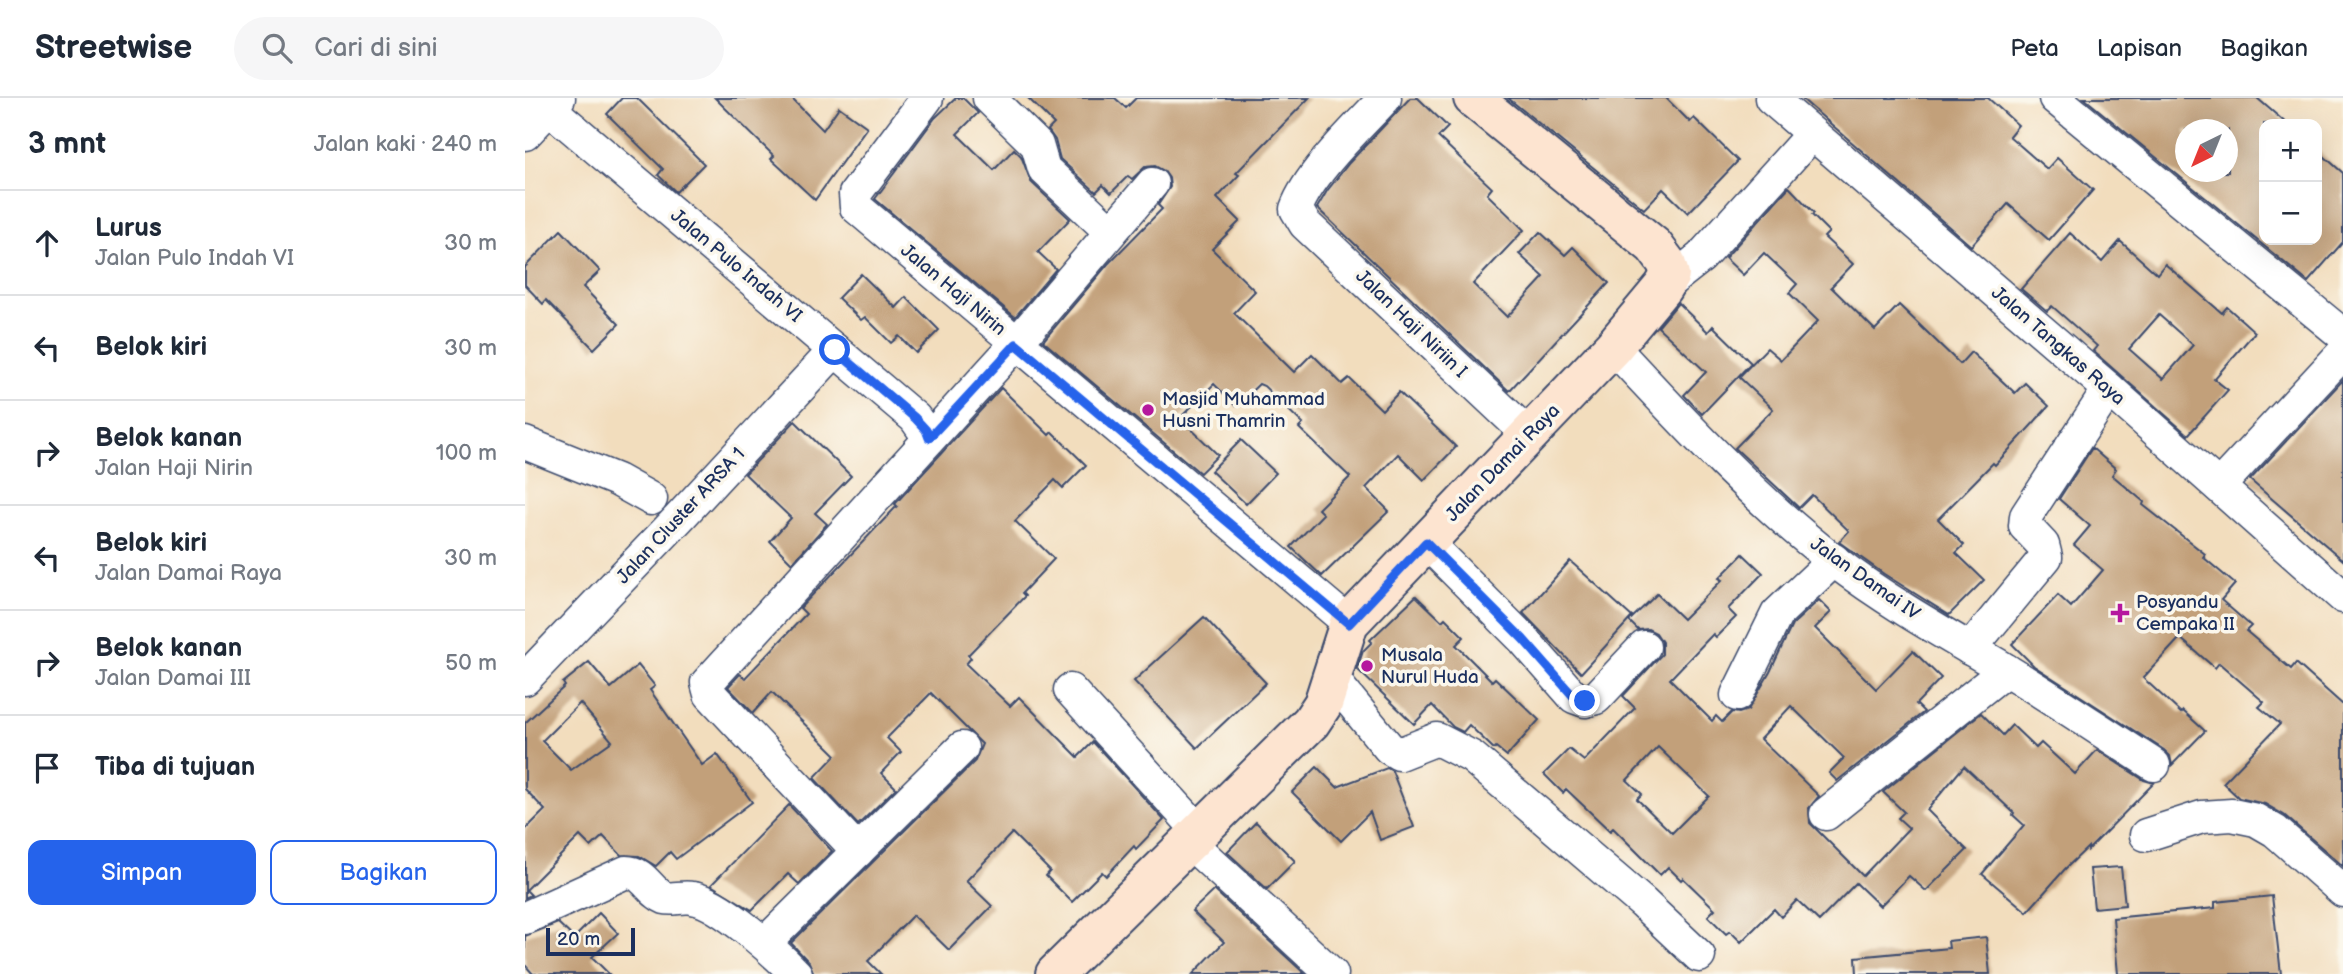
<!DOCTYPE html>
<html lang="id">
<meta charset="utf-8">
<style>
:root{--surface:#fff;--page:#f6f6f7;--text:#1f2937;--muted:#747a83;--line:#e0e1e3;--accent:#2563eb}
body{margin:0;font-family:"Balsamiq Sans",sans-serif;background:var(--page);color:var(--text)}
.controls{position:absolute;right:21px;top:21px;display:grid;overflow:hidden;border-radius:14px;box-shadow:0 7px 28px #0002}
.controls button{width:63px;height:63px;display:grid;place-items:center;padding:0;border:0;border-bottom:2px solid var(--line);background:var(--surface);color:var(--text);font:35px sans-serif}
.compass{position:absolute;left:1650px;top:21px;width:63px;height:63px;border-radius:50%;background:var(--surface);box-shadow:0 7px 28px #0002;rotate:223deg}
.scale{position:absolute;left:21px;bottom:18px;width:89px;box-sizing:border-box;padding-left:7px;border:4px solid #1b2f5e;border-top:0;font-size:19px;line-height:24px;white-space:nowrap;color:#1b2f5e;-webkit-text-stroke:5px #fbf7ec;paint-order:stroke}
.stop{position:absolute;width:21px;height:21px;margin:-16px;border:5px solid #2563eb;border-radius:50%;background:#fff}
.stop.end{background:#2563eb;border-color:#fff;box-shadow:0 2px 7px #0008}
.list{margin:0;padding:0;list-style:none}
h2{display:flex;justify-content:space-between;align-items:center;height:91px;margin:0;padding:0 28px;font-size:30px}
h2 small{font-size:23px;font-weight:400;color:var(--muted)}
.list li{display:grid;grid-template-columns:46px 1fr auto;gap:21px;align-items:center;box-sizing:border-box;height:105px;padding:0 28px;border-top:2px solid var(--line)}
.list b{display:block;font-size:26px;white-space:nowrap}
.list p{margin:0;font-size:23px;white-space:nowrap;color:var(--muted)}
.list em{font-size:23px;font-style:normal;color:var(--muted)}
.actions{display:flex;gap:14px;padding:21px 28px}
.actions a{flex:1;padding:16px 0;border:2px solid var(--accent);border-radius:14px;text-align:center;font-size:24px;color:var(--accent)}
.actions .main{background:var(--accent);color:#fff}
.icon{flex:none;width:38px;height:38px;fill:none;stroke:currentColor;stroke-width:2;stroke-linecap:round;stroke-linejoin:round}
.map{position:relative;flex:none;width:1818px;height:876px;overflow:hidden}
header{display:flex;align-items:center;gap:42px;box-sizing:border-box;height:98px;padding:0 35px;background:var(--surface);border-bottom:2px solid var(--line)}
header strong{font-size:33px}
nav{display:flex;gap:38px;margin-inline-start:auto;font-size:24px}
.search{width:490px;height:63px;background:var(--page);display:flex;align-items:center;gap:18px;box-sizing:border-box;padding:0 24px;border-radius:38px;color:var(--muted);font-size:26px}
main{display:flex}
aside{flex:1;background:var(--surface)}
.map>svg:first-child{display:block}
.building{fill:#c2a07a;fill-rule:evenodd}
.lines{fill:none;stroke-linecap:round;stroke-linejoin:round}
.street-casing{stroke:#3b496c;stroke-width:35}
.secondary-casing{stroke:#3b496c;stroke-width:42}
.street{stroke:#fff;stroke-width:32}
.secondary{stroke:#fde4d0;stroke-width:38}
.route{stroke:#2563eb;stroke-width:9}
.poi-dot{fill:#b5179e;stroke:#fbf7ec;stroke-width:2.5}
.labels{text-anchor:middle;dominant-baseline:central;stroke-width:7;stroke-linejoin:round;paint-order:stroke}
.street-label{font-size:19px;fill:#1b2f5e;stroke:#fbf7ec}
.poi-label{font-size:19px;fill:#1b2f5e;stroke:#fbf7ec;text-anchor:start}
</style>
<header>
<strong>Streetwise</strong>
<div class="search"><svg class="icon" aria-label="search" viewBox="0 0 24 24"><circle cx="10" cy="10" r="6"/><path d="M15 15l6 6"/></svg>Cari di sini</div>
<nav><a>Peta</a><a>Lapisan</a><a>Bagikan</a></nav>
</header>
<main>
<aside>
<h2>3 mnt<small>Jalan kaki · 240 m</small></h2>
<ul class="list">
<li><svg class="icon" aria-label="ahead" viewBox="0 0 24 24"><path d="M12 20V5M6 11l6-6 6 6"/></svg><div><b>Lurus</b><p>Jalan Pulo Indah VI</p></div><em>30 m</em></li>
<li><svg class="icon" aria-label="left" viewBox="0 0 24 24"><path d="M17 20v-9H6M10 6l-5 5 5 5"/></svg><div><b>Belok kiri</b></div><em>30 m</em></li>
<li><svg class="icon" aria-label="right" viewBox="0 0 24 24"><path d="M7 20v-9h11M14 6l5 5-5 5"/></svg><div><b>Belok kanan</b><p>Jalan Haji Nirin</p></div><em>100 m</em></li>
<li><svg class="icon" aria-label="left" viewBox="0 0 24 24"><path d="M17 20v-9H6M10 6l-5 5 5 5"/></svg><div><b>Belok kiri</b><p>Jalan Damai Raya</p></div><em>30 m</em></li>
<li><svg class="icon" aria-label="right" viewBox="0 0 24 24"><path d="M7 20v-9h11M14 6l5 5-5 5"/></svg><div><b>Belok kanan</b><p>Jalan Damai III</p></div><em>50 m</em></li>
<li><svg class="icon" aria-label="arrive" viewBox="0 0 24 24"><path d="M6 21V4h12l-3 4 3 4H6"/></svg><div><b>Tiba di tujuan</b></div></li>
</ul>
<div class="actions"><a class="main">Simpan</a><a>Bagikan</a></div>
</aside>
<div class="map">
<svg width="1818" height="876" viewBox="0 0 1818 876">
<rect width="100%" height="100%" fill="#fbf7ec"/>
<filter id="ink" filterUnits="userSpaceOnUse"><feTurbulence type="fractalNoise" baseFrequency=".0143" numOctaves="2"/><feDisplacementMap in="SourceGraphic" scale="14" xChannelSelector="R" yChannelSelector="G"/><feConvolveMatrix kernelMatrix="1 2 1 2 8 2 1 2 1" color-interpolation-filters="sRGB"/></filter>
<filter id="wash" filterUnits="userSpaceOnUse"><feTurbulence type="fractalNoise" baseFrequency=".00686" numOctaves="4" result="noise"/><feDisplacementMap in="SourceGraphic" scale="28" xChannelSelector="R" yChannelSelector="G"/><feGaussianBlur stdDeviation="1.57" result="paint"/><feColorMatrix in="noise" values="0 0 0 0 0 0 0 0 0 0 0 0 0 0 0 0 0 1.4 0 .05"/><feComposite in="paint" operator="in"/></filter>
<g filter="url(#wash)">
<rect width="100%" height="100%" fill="#f2ddbd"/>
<g id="blocks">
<!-- building -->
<g class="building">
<path d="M 97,0 L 112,0 L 179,66 L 151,94 L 133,77 L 138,71 L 82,16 Z"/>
<path d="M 190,0 L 266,0 L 298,32 L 314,9 L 342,29 L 290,102 L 246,61 L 249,58 Z"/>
<path d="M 431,0 L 438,0 L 453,15 L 432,36 L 469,72 L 489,51 L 496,58 L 506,84 L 545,121 L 513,154 L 531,171 L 490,219 L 350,101 L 410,20 Z"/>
<path d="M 503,0 L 590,0 L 601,10 L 611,0 L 784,0 L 711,75 L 714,77 L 692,100 L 715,123 L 687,151 L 730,193 L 709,215 L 769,274 L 787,256 L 817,286 L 824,280 L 857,312 L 874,294 L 931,349 L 899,382 L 873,356 L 841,390 L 864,413 L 797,478 L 766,449 L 798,416 L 793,411 L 825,379 L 774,330 L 778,326 L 739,288 L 734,286 L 711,308 L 689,286 L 655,320 L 693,357 L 675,375 L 518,243 L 583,166 L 637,111 L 633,107 L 645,89 L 644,80 L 639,73 L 630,68 L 620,69 L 607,81 L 603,78 L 586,95 L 578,87 L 571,94 L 535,61 L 530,42 L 523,32 L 529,26 Z"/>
<path d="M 885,0 L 893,0 L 923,29 L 913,39 L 967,90 L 962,96 L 999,132 L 948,186 L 982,219 L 1019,179 L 994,156 L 1015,134 L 1040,157 L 1048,149 L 1084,185 L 984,293 L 792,110 L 802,93 L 824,65 Z"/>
<path d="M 983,0 L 1141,0 L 1165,24 L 1169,20 L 1213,63 L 1163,115 L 1138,91 L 1119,111 Z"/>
<path d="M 1276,0 L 1463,0 L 1493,27 L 1484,38 L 1522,71 L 1532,60 L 1568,92 L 1524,142 L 1483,106 L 1446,148 Z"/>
<path d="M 1559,0 L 1732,0 L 1762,26 L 1739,26 L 1739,142 L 1792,142 L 1792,52 L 1818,75 L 1818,144 L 1783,184 ZM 1661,32 L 1703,32 L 1703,74 L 1661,74 Z"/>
<path d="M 1264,89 L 1289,115 L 1287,117 L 1304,134 L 1299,139 L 1328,166 L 1306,189 L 1350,232 L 1374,207 L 1435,266 L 1446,254 L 1490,295 L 1500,285 L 1524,308 L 1470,367 L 1468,365 L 1413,421 L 1439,447 L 1431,455 L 1459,482 L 1424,517 L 1359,476 L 1314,444 L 1324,433 L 1287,397 L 1274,410 L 1210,350 L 1248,311 L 1214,279 L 1242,250 L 1256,262 L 1293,223 L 1264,195 L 1272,186 L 1239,155 L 1218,177 L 1200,160 Z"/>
<path d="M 36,132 L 75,173 L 58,189 L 94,226 L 69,251 L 21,202 L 18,206 L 0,187 L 0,169 Z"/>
<path d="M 1545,135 L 1577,164 L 1595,143 L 1632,176 L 1640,166 L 1697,215 L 1702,209 L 1730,234 L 1689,281 L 1703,292 L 1663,337 L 1568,253 L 1572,248 L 1527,208 L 1522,213 L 1496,191 ZM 1634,217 L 1668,247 L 1638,281 L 1604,251 Z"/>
<path d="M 336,176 L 371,210 L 381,199 L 414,232 L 391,255 L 374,238 L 366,245 L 340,219 L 336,222 L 313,200 Z"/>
<path d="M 1153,205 L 1183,234 L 1188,228 L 1226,265 L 1177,316 L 1159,297 L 1181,274 L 1133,229 Z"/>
<path d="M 1818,282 L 1818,462 L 1725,382 Z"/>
<path d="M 476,290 L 524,337 L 527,334 L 561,367 L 538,390 L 530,382 L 490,423 L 529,461 L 497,495 L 500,498 L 443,557 L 446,560 L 441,566 L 485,608 L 494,599 L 553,659 L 568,644 L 639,722 L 611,751 L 609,748 L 581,778 L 577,774 L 547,804 L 521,778 L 525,773 L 487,735 L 441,783 L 467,808 L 424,852 L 388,817 L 343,863 L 356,876 L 289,876 L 284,864 L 266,845 L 450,663 L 457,646 L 406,595 L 362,640 L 376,654 L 356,675 L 371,690 L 333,727 L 289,680 L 311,657 L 247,594 L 228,615 L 203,589 L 215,576 L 220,580 L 281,516 L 275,510 L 372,408 L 370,406 Z"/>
<path d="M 270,323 L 326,378 L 290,415 L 302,426 L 267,465 L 245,443 L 266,420 L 220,376 Z"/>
<path d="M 716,342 L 751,375 L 721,406 L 686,373 Z"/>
<path d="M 1567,350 L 1591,371 L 1587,377 L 1619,404 L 1618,407 L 1680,456 L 1678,459 L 1710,486 L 1696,502 L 1726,528 L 1721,533 L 1766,571 L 1771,565 L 1818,607 L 1818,768 L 1759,717 L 1740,706 L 1714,700 L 1698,685 L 1755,626 L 1734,609 L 1739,604 L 1694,565 L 1690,570 L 1655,540 L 1618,580 L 1656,615 L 1658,613 L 1680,633 L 1647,667 L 1645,658 L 1639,652 L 1509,568 L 1487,546 L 1533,497 L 1546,509 L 1578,472 L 1549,447 L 1565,428 L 1534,401 Z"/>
<path d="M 1218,456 L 1238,475 L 1203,511 L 1211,519 L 1191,539 L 1188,536 L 1145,581 L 1187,623 L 1191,618 L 1197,624 L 1207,614 L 1214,615 L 1223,612 L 1245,574 L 1267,527 L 1294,502 L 1306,514 L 1290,530 L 1351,591 L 1388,553 L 1416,580 L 1391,606 L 1399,614 L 1312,683 L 1304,675 L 1319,660 L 1266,608 L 1235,641 L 1294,698 L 1284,710 L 1285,725 L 1338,778 L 1384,730 L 1373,720 L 1379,714 L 1358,694 L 1456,615 L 1478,637 L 1487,627 L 1511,650 L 1516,645 L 1550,676 L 1572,652 L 1619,682 L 1629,685 L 1563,752 L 1563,749 L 1540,771 L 1502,814 L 1457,776 L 1499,727 L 1488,717 L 1489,715 L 1439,668 L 1402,712 L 1442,752 L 1401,793 L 1384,778 L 1355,808 L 1331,785 L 1294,823 L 1272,802 L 1256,819 L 1249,811 L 1216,844 L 1205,833 L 1201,836 L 1183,818 L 1190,811 L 1158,780 L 1156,782 L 1143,769 L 1135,777 L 1088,730 L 1085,733 L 1041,691 L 1038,695 L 1019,676 L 1044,651 L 1059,663 L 1110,610 L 1098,598 L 1137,556 L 1137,544 L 1131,535 L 1123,531 L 1113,532 L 1104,523 L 1132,496 L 1158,521 L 1197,482 L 1194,480 ZM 1133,649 L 1184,698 L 1147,735 L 1112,701 L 1117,696 L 1102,682 Z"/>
<path d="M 1045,463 L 1107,519 L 1056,575 L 998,515 Z"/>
<path d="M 891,498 L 917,523 L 920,520 L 939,539 L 931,547 L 967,583 L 970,580 L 1014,622 L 982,658 L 971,649 L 969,651 L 944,627 L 938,634 L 928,629 L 907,607 L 889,626 L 832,571 L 838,553 L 847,544 L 845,542 Z"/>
<path d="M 679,519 L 741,585 L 672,650 L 609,583 Z"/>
<path d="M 64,564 L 86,590 L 113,567 L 130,588 L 125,592 L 177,667 L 192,656 L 227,704 L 151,761 L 145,754 L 131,768 L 114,758 L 96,757 L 78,738 L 66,749 L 55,738 L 1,792 L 6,797 L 0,800 L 0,732 L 20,712 L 0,691 L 0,625 L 40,588 L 38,585 ZM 55,605 L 87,643 L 46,672 L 17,643 Z"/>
<path d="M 792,669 L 812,689 L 862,670 L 867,673 L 889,729 L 855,742 L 845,714 L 816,743 L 767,694 Z"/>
<path d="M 264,707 L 307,753 L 274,786 L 263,776 L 227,812 L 186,787 Z"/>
<path d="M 731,724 L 770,763 L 742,791 L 702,754 Z"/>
<path d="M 1596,769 L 1600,807 L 1569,810 L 1565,771 Z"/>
<path d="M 689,792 L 780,876 L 668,876 L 699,844 L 667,813 Z"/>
<path d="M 1747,798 L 1756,876 L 1593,876 L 1588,820 L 1690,810 L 1690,804 Z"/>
<path d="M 74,815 L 93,835 L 67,859 L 84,876 L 8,876 L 0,867 L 0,838 L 33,825 L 49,840 Z"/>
<path d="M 1461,839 L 1465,876 L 1332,876 L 1331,859 L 1424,850 L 1423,843 Z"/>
</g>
</g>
</g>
<g filter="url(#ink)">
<use href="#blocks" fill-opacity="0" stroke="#3b496c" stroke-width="2"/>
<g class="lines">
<defs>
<g id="street">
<path d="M 12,0 L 390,320 L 404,340"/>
<path d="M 402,0 L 330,96 L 331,109 L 824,525"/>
<path d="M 464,0 L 512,47 L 519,71 L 586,134"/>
<path d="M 860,0 C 833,29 784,75 771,111 L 780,126 L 1005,338"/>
<path d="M 1246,0 L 1584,291 L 1818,499"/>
<path d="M 1530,0 L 1818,237"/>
<path d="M 0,36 L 34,0"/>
<path d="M 1138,189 L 1176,159 L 1287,36"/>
<path d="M 1088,249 C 1159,325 1226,398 1308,462 C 1361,503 1420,536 1478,570 C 1529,601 1579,635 1629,667"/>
<path d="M 0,345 L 92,382 L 126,401"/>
<path d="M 1694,388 L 1818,255"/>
<path d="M 901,444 L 998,541 L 1049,599 L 1060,603 L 1071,600 L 1119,549"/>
<path d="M 1445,551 L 1521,459 L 1518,447 L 1500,428 L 1501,418 L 1584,291"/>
<path d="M 806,579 L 864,650 L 874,656 L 912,641 L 947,659 L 1118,805 L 1174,858"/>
<path d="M 0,581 L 154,420 L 310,252"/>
<path d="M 545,592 L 675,734"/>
<path d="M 1212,597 L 1252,516 L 1309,462"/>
<path d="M 1301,716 L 1481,572"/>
<path d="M 1621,737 L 1677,719 L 1707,717 L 1731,722 L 1750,733 L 1818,793"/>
<path d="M 664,744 L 807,876"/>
<path d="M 333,753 L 185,596 L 182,585 L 491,246 L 627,86"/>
<path d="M 0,820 L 101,774 C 120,774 124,794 140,800 C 148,802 158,798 167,800 C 194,803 252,856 271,876"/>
<path d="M 240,845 L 437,650"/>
</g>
<path id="secondary" d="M 530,876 L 786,624 L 798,606 L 824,525 L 1088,249 L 1138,189 L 1145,177 L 1141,164 L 1129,148 L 948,0"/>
</defs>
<!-- street casing -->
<use href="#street" class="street-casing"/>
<!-- secondary casing -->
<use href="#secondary" class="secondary-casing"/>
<!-- street -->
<use href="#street" class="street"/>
<!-- secondary -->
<use href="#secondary" class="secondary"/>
</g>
</g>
<g class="lines" filter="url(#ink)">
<!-- route -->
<path class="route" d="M 310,252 L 390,320 L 401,332 L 404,340 L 491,246 L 824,526 L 901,444 L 998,541 L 1049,599 L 1060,603"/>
</g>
<!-- markers -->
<g class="poi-dot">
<circle cx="623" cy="312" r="7"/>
<path d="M1591.5 504.5h7v7h7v7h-7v7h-7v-7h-7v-7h7z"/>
<circle cx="842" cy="568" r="7"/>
</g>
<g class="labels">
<!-- street labels -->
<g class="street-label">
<text transform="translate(211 168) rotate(40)">Jalan Pulo Indah VI</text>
<text transform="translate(428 192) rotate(40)">Jalan Haji Nirin</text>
<text transform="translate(886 226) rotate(44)">Jalan Haji Niriin I</text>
<text transform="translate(1533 248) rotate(41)">Jalan Tangkas Raya</text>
<text transform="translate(978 365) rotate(-46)">Jalan Damai Raya</text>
<text transform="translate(156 418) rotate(-47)">Jalan Cluster ARSA 1</text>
<text transform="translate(1340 481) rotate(35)">Jalan Damai IV</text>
</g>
<!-- poi labels -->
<g class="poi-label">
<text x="637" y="301">Masjid Muhammad<tspan x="637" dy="22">Husni Thamrin</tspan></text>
<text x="1611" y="504">Posyandu<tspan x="1611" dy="22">Cempaka II</tspan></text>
<text x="856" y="557">Musala<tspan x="856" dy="22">Nurul Huda</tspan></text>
</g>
</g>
</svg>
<div class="controls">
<button>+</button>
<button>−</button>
</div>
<svg class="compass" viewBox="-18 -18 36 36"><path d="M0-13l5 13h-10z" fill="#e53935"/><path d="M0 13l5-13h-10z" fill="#747a83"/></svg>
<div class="scale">20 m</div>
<div class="stop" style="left:310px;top:252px"></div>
<div class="stop end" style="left:1060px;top:603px"></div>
</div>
</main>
